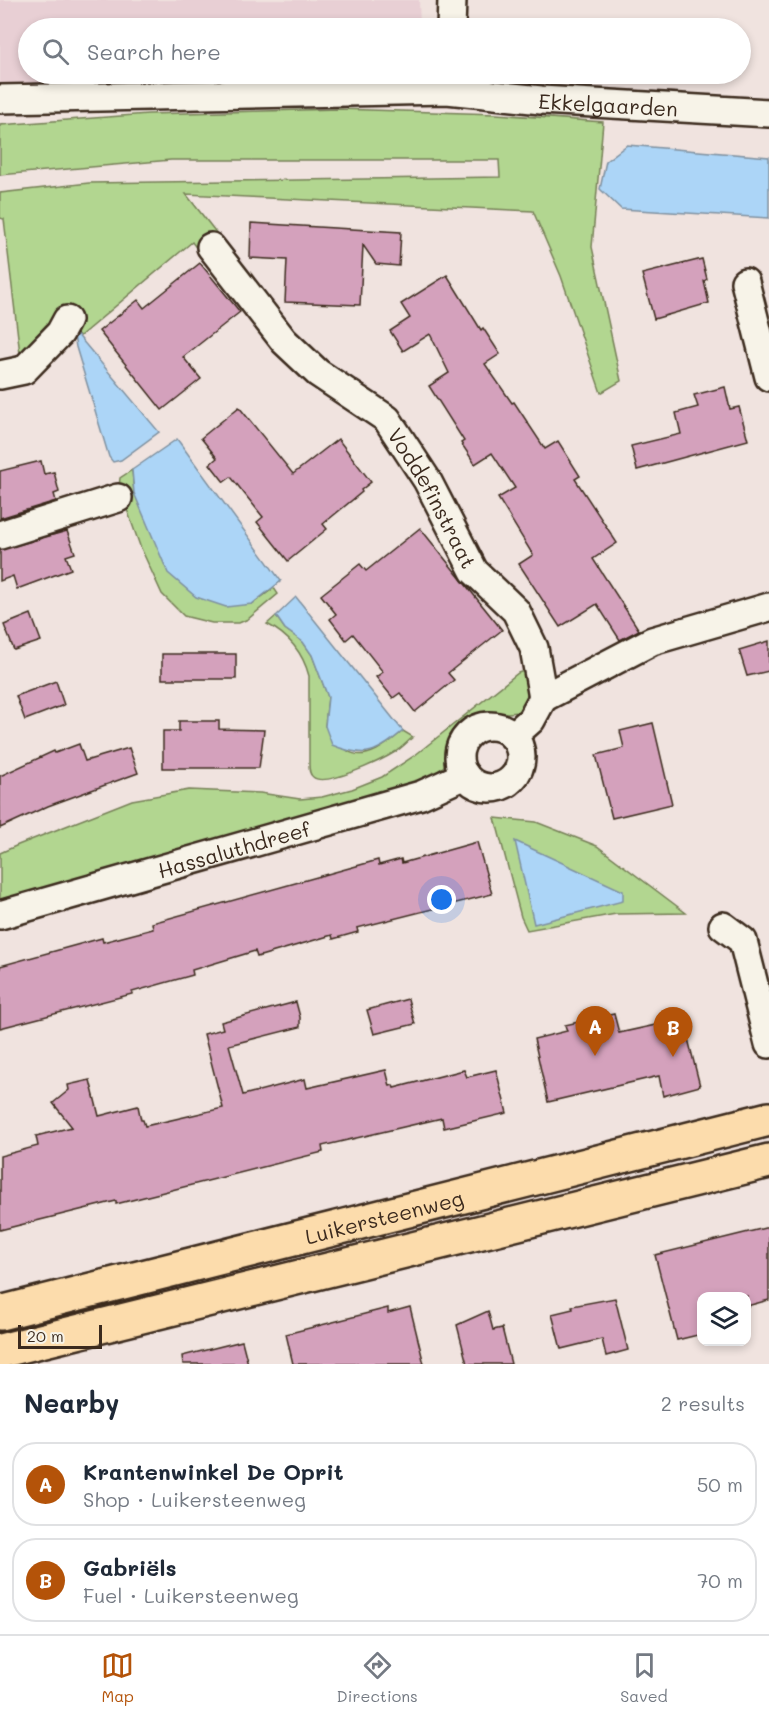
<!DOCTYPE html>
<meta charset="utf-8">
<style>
:root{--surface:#fff;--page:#f6f6f7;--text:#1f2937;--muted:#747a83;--line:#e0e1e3;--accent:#b45309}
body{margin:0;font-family:Mali,sans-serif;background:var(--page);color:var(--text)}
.controls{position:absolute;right:18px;bottom:18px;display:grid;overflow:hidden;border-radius:12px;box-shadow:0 3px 9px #0003}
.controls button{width:54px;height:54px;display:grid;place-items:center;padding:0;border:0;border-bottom:2px solid var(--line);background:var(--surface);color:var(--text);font:30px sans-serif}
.scale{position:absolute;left:18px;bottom:15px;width:84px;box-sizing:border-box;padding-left:6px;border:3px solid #3b2a1e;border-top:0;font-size:16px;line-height:21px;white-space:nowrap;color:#3b2a1e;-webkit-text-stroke:4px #f7f3e8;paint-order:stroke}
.you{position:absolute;left:442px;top:900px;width:21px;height:21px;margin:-15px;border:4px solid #fff;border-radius:50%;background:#1a73e8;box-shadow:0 0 0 9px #1a73e833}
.badge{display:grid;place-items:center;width:39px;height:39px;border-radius:50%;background:var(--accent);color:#fff;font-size:20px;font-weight:700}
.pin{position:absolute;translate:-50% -50px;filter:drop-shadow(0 2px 3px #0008)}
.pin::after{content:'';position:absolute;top:32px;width:21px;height:18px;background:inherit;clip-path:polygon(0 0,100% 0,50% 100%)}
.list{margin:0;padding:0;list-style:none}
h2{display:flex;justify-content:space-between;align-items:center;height:78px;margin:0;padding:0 24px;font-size:26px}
h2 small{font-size:20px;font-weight:400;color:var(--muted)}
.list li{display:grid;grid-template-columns:39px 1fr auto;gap:18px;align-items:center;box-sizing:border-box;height:84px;margin:0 12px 12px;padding:0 12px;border:2px solid var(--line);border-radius:24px}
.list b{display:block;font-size:22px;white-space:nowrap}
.list p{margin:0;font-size:20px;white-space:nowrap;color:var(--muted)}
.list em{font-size:20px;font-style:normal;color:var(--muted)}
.icon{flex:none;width:33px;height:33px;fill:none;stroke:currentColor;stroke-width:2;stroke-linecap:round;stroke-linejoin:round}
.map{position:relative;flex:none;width:769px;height:1364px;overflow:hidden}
.search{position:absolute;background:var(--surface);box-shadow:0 3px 9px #0003;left:18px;right:18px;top:18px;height:66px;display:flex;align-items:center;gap:15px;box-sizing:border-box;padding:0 21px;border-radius:33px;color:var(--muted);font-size:22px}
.sheet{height:270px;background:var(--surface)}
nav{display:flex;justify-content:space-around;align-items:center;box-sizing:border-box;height:84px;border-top:2px solid var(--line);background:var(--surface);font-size:16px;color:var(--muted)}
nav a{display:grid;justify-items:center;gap:3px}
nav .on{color:var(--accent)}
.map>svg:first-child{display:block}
.built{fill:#e8cfd4}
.green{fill:#b2d690;stroke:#768057;stroke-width:1.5}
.water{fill:#acd5f7;stroke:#7f91a0;stroke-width:1.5}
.building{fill:#d4a1bc;stroke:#3b2a1e;stroke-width:1.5}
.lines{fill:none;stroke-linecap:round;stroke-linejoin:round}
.street-casing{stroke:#3b2a1e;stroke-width:32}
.primary-casing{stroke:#3b2a1e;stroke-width:38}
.street{stroke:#f7f3e8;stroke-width:27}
.primary{stroke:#fcdcac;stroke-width:33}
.labels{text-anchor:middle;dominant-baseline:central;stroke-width:4.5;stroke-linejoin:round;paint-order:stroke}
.street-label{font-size:21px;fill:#3b2a1e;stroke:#f7f3e8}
</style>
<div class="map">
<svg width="769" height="1364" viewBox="0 0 769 1364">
<rect width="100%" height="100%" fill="#f0e3df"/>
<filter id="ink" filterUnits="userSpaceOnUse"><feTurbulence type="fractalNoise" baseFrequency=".0167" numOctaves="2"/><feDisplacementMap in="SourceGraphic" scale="12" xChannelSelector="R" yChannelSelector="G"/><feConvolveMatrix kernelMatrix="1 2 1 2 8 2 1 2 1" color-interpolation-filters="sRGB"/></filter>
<g filter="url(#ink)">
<!-- built -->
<path class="built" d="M 0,0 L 419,0 L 420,28 L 28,28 L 28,74 L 197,74 L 0,85 Z"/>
<!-- green -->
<g class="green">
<path d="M 338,109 L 496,114 L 603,122 L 592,247 L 621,381 L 601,393 L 561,276 L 533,211 L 186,194 L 218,235 L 200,253 L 192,242 L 80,336 L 76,333 L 74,336 L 55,319 L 46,325 L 20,354 L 4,219 L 0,218 L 0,193 L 89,183 L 500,177 L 499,160 L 171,160 L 0,175 L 0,125 L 148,114 Z"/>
<path d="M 132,470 L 134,493 L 252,604 L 274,588 L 278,594 L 248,619 L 239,623 L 212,623 L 184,616 L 162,594 L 140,546 L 119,487 L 120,478 Z"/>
<path d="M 276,616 L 285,629 L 303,642 L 312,655 L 328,697 L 325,726 C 332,733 339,746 348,751 C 366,763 390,742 403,731 L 413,737 C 407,742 402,748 395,752 C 382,760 325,788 313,777 C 309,774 309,769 309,764 L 309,676 C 303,653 288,635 267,624 Z"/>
<path d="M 527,670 L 532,700 L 520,712 L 480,715 L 468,720 L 460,730 L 444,766 L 433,775 L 381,796 L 0,901 L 0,853 L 18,845 L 132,800 L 189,790 L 260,793 L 300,799 L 322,797 L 352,789 L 382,777 L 414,756 L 518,673 Z"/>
<path d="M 495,818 L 536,822 L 597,846 L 686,913 L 616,914 L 527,930 L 521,917 Z"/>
</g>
<!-- water -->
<g class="water">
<path d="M 627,145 L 769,157 L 769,218 L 621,209 L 600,189 L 606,161 Z"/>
<path d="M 76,333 L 159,432 L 121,460 L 113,462 L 109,457 L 76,347 L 74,336 Z"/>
<path d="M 177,439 L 281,581 L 252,604 L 226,607 L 196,597 L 168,573 L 134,493 L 132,470 Z"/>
<path d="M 296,597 L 403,731 C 376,753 366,759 332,745 L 325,726 L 328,697 L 312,655 L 303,642 L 285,629 L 276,616 Z"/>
<path d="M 515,841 L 623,891 L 623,901 L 534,924 Z"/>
</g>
<!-- building -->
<g class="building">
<path d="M 251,223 L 401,232 L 399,266 L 376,264 L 363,245 L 360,305 L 285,302 L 287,260 L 250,258 Z"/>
<path d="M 702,259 L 707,279 L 704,281 L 709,303 L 654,319 L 642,274 Z"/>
<path d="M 200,263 L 240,312 L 183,357 L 201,379 L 162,410 L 99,331 L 138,300 L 144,308 Z"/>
<path d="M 447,275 L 481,330 L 483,328 L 500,354 L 485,364 L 512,403 L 514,402 L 545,449 L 558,441 L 580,476 L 575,479 L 617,543 L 593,559 L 639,630 L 620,640 L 597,604 L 560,627 L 519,564 L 533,555 L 498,498 L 515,488 L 492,453 L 475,464 L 461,443 L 464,441 L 429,386 L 449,373 L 430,334 L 403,351 L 390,331 L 410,318 L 401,304 Z"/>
<path d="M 725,387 L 730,409 L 739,407 L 748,440 L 637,470 L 631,446 L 681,434 L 676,413 L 698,407 L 694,395 Z"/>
<path d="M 239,407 L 293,474 L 338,439 L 371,482 L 361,490 L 362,492 L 323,524 L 327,529 L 288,561 L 257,522 L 263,517 L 231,477 L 224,482 L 210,464 L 217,458 L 201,438 Z"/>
<path d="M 41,461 L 44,474 L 54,472 L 59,492 L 54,494 L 56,501 L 0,518 L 0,471 Z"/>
<path d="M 420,528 L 502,630 L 448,673 L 454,680 L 415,712 L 400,693 L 393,698 L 376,677 L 383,672 L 353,634 L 346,640 L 330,619 L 336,614 L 321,595 L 360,564 L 366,571 Z"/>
<path d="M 67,531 L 75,553 L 66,556 L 71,569 L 17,589 L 13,576 L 0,581 L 0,550 Z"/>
<path d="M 31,614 L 41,641 L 14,650 L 4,625 Z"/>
<path d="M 769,641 L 769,671 L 747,676 L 739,650 Z"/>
<rect x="162" y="654" width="74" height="25"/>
<path d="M 56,681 L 64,705 L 25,720 L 16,696 Z"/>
<path d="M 179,721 L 219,721 L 219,729 L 264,730 L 259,768 L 163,768 L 163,731 L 179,731 Z"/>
<path d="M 653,723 L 672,804 L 612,818 L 596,755 L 624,748 L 620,731 Z"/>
<path d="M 79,744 L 85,761 L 129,748 L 138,773 L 48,806 L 0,828 L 0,776 L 54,751 L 55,753 Z"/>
<path d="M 477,842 L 492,894 L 357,928 L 358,932 L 333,939 L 332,935 L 257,957 L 255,951 L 192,970 L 193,975 L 132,992 L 132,994 L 0,1028 L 0,966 L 102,938 L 103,942 L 153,929 L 152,923 L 378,860 L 379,865 L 401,859 L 402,863 Z"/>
<path d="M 408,999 L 415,1024 L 374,1034 L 367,1010 Z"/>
<path d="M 296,1002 L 300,1017 L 300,1027 L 229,1045 L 243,1095 L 305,1079 L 307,1088 L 386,1070 L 390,1086 L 393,1085 L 394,1088 L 464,1070 L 467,1077 L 496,1070 L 507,1113 L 444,1128 L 442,1118 L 322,1146 L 323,1152 L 116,1204 L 116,1201 L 0,1230 L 0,1156 L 38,1146 L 36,1136 L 72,1127 L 53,1103 L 69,1090 L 68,1085 L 90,1080 L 99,1116 L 138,1106 L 141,1120 L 143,1120 L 145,1126 L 223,1108 L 204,1034 L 223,1029 L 221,1022 Z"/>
<path d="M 614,1014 L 619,1033 L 683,1019 L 700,1086 L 663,1096 L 659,1076 L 548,1102 L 534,1039 L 567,1031 L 565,1025 Z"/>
<path d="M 769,1227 L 769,1300 L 747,1306 L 747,1296 L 702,1296 L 702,1334 L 677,1340 L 655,1255 Z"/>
<path d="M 615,1298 L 628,1350 L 606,1356 L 602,1339 L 561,1349 L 552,1314 L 573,1309 L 572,1306 Z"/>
<path d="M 410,1307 L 424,1364 L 293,1364 L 286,1334 L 388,1308 L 388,1313 Z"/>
<path d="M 488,1311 L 493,1330 L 502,1328 L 511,1364 L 467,1364 L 457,1325 Z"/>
<path d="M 242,1341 L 248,1364 L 183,1364 L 182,1356 Z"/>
</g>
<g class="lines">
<defs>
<g id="street">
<path d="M 451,28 L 452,0"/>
<path id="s1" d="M 0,99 L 447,90 L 541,100 L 769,113"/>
<path id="s2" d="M 211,247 L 284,341 L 318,373 L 387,419 L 427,480 L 474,571 L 516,611 L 534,648 L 543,698 L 531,720 L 513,736"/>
<path d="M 745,282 L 769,377"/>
<path d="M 0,375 L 24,370 L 60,333 L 67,320"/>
<path d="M 0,535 L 118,498"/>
<path d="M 543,698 L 652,641 L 769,607"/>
<circle cx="490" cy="757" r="31"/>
<path id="s3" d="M 0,915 L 421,795 L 465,775"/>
<path d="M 723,926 L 743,941 L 769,1044"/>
</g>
<g id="primary">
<path id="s4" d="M 0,1313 L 769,1119"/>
<path d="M 0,1351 L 769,1161"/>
</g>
</defs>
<!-- street casing -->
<use href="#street" class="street-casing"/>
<!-- primary casing -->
<use href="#primary" class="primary-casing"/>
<!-- street -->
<use href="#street" class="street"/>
<!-- primary -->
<use href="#primary" class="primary"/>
</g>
</g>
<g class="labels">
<!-- street labels -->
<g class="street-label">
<text stroke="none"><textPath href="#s1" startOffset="609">Ekkelgaarden</textPath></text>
<text stroke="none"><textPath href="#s2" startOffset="340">Voddefinstraat</textPath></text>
<text stroke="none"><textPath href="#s3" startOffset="243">Hassaluthdreef</textPath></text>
<text stroke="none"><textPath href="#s4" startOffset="396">Luikersteenweg</textPath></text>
</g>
</g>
</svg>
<div class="controls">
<button><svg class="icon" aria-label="layers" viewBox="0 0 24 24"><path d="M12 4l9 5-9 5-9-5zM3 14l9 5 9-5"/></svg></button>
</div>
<div class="scale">20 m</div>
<div class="you"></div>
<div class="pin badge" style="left:595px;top:1056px">A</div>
<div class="pin badge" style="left:673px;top:1057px">B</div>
<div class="search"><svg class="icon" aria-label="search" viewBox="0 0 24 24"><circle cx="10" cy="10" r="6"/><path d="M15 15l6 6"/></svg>Search here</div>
</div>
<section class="sheet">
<h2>Nearby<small>2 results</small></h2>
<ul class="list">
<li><span class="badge">A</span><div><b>Krantenwinkel De Oprit</b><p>Shop · Luikersteenweg</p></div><em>50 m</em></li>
<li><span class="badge">B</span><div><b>Gabriëls</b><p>Fuel · Luikersteenweg</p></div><em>70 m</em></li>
</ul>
</section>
<nav>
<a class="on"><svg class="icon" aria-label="map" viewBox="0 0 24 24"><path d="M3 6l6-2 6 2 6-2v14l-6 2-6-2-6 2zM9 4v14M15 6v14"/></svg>Map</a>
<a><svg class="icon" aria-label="directions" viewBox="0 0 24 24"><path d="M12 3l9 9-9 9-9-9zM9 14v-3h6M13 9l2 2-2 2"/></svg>Directions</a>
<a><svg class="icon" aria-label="saved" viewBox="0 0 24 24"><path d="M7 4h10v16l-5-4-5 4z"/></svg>Saved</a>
</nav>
